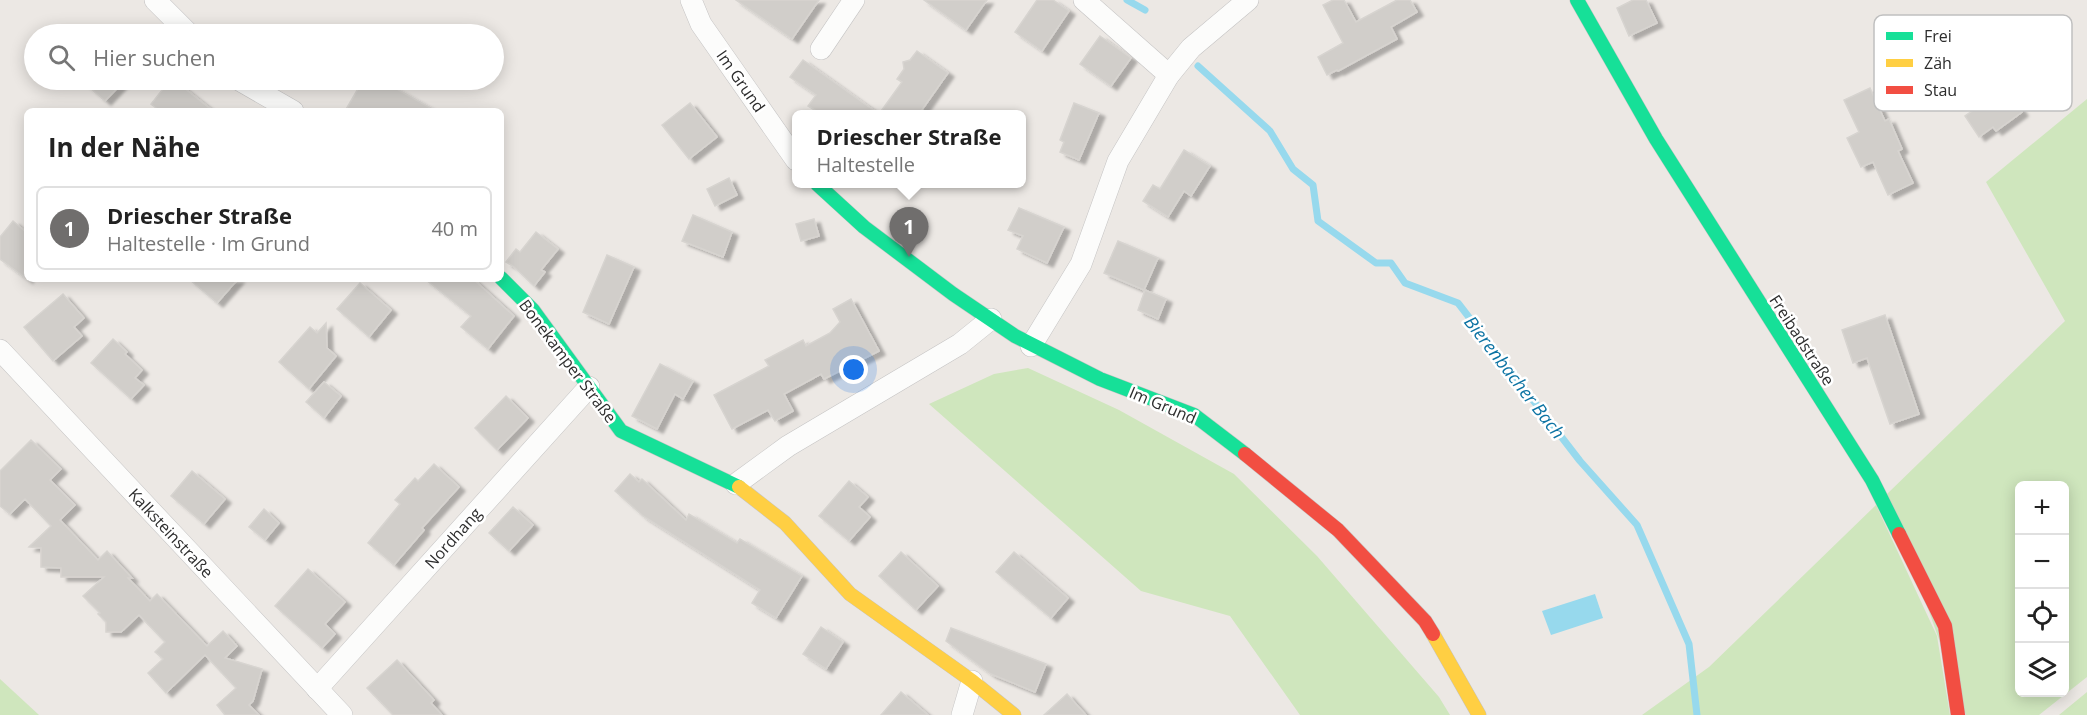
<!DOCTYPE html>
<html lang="de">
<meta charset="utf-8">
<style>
:root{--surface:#fff;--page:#f6f6f6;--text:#222;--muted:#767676;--line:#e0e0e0;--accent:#706e6d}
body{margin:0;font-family:"Open Sans",sans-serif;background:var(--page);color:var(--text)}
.controls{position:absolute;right:18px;bottom:18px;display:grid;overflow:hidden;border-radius:9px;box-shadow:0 3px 15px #0003}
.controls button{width:54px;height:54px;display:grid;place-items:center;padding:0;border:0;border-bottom:2px solid var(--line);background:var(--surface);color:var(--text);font:30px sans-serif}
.you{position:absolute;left:854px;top:370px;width:21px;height:21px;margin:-15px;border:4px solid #fff;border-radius:50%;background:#1a73e8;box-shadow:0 0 0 9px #1a73e833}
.badge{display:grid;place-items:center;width:39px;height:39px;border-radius:50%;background:var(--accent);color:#fff;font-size:20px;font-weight:700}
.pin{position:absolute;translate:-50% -50px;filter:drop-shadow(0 2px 3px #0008)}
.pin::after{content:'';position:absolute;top:32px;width:21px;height:18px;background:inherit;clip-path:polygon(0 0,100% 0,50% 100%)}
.popup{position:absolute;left:792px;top:110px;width:234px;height:78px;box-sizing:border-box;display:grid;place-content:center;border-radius:9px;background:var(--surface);filter:drop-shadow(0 2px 4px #0005);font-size:20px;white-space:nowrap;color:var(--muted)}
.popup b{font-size:22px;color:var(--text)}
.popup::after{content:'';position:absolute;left:50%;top:100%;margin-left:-12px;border:12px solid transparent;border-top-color:var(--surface)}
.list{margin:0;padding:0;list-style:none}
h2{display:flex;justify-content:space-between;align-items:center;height:78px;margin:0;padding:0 24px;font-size:26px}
h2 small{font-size:20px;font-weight:400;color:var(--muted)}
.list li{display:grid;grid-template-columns:39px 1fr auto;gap:18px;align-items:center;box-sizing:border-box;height:84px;margin:0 12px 12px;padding:0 12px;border:2px solid var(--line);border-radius:9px}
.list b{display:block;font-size:22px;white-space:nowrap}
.list p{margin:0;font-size:20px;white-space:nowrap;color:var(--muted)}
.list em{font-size:20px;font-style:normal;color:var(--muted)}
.icon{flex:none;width:33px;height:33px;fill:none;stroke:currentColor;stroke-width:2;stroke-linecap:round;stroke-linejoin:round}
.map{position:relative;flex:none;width:2087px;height:715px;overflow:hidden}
.search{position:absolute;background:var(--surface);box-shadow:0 3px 15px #0003;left:24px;top:24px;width:480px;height:66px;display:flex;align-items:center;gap:15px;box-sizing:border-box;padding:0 21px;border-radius:33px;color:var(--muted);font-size:22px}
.panel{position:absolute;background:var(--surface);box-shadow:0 3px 15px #0003;left:24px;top:108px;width:480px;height:174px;border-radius:9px}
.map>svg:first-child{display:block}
.green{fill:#cfe6bd;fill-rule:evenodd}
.water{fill:#97d9ed}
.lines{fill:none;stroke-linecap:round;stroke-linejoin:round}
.stream{stroke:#97d9ed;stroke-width:7}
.building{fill:#d1ceca;stroke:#d7d4d0;stroke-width:1.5;filter:url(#shadow)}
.street-casing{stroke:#c5c4c4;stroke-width:22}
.fast-casing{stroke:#c5c4c4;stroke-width:15}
.slow-casing{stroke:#c5c4c4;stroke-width:15}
.jam-casing{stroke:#c5c4c4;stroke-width:15}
.street{stroke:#fcfcfb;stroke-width:21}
.fast{stroke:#16e098;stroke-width:14}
.slow{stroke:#ffcf43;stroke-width:14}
.jam{stroke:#f24e42;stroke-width:14}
.labels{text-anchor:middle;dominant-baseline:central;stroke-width:5;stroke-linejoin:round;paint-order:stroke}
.street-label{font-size:16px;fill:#2d2d2d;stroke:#fff}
.water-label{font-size:18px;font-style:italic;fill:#0c73a3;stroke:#fff}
.key{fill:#fff;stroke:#c0c0c0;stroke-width:1.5}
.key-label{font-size:16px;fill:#2d2d2d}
</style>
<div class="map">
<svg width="2087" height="715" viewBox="0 0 2087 715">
<defs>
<filter id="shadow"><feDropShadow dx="6" dy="4" stdDeviation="1.5" flood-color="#0004"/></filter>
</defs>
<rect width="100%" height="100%" fill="#ece8e4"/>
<!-- green -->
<g class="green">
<path d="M 2087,99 L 2087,677 L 2039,715 L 1966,715 L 1887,494 L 2065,321 L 1986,182 ZM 2020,486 L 2064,486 L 2064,692 L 2020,692 Z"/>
<path d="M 1028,368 L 1119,410 L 1234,474 L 1317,556 L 1439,697 L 1450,715 L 1300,715 L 1230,616 L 1141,591 L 929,404 L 994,374 Z"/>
<path d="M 1876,505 L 1937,636 L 1950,715 L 1642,715 L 1709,667 Z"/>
<path d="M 0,679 L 39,715 L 0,715 Z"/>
<path d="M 2087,692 L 2087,715 L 2059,715 Z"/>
</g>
<!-- water -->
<path class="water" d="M 1595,594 L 1603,618 L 1551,635 L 1542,611 Z"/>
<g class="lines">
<!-- stream -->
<g class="stream">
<path d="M 1127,0 L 1145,10"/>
<path d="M 1198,66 L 1270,131 L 1293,169 L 1313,185 L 1318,221 L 1376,263 L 1391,263 L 1405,283 L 1458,303 L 1580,461 L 1637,525 L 1689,644 L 1697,715"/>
</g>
</g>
<!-- building -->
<g class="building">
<path d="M 736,0 L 819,0 L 792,39 Z"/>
<path d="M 924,0 L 987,0 L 966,30 Z"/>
<path d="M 1037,0 L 1053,0 L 1069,11 L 1042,51 L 1015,32 Z"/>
<path d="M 1333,0 L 1344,0 L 1356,22 L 1397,0 L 1410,0 L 1417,12 L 1391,27 L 1397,39 L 1338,71 L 1337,70 L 1327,75 L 1318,57 L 1343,43 L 1323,5 Z"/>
<path d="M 1633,0 L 1646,0 L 1657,23 L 1629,36 L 1617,8 Z"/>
<path d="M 1100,36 L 1131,58 L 1111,86 L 1080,64 Z"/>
<path d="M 917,51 L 948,73 L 919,114 L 821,114 L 808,106 L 816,95 L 790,77 L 803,60 L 879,114 L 902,82 L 897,79 L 904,69 L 903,62 L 910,60 Z"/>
<path d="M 2024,63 L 2039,84 L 2014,101 L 2022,112 L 1996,131 L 1993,127 L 1979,137 L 1965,116 L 1979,106 L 1971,94 L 1973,78 L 1984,80 L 1995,73 L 2000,80 Z"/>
<path d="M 81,80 L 125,80 L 105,101 Z"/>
<path d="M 170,80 L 174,80 L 213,111 L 160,111 L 151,104 Z"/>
<path d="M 363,80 L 381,80 L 436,111 L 345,111 Z"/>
<path d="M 1870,88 L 1885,121 L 1889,119 L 1902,149 L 1898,151 L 1913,183 L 1888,195 L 1873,162 L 1861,167 L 1847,138 L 1859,132 L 1844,100 Z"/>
<path d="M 690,103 L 717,137 L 689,159 L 662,125 Z"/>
<path d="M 1074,103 L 1099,113 L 1079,160 L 1060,152 L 1064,142 L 1060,140 Z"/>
<path d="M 1184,150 L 1210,166 L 1191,196 L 1184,191 L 1168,217 L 1143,201 L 1153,185 L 1160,189 Z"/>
<path d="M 729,178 L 737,195 L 715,206 L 707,189 Z"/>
<path d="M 1019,208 L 1064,227 L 1047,263 L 1017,249 L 1023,236 L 1008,230 Z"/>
<path d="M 693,215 L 732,232 L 723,257 L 682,241 Z"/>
<path d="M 814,219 L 819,236 L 801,241 L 796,224 Z"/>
<path d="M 13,221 L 27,233 L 27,279 L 0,259 L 0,237 Z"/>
<path d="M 536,232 L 558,249 L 541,270 L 545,272 L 534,286 L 513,266 L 506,262 L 516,249 L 520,252 Z"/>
<path d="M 1118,241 L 1158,258 L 1144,290 L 1104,273 Z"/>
<path d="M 607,255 L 634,267 L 609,324 L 583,312 Z"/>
<path d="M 189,279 L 238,279 L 217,303 Z"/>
<path d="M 425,279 L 473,279 L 514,316 L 488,349 L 461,327 L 471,316 Z"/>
<path d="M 360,283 L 391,310 L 369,337 L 337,309 Z"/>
<path d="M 1145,290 L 1166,299 L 1158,319 L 1138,310 Z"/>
<path d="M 63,294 L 84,318 L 74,327 L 82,336 L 53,361 L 24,327 Z"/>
<path d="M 851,299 L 879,351 L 824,379 L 821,374 L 784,394 L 793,411 L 775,421 L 768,410 L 732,429 L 714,395 L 769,366 L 765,360 L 803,340 L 806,346 L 830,333 L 840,322 L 833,309 Z"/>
<path d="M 1885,315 L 1919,414 L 1890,424 L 1867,358 L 1853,363 L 1842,330 Z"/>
<path d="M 326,323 L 327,348 L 336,356 L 309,389 L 279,362 L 310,327 L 317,333 Z"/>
<path d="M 113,339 L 127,352 L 125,354 L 142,370 L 135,378 L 144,385 L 131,399 L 91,363 Z"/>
<path d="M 660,364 L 693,381 L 683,399 L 675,394 L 657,429 L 632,416 Z"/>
<path d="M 324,382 L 341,396 L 324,418 L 306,402 Z"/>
<path d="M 506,396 L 528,418 L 497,450 L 475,428 Z"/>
<path d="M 31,440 L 61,469 L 50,480 L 75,505 L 60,520 L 98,560 L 107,551 L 132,578 L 128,578 L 150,601 L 157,594 L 207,646 L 223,631 L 237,646 L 225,658 L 262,669 L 253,701 L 249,705 L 259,715 L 225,715 L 217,705 L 236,688 L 205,655 L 166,693 L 148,673 L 163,659 L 155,652 L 165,642 L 139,615 L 121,632 L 106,632 L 106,622 L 98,614 L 100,613 L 83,596 L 104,577 L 61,577 L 61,568 L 41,567 L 41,548 L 29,547 L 51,526 L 25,499 L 10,514 L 0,506 L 0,471 Z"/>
<path d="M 434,464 L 459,487 L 422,528 L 424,530 L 394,565 L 368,543 L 400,504 L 395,500 L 415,478 L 418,481 Z"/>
<path d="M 192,471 L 225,499 L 204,524 L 171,496 Z"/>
<path d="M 630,474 L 639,482 L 642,479 L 686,520 L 689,514 L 737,543 L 740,539 L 802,576 L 776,618 L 752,603 L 760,590 L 643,516 L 615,491 Z"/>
<path d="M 849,481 L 868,497 L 859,507 L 870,517 L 849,541 L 819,516 Z"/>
<path d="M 513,507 L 533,525 L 509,551 L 489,533 Z"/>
<path d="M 264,509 L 279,523 L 265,540 L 249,527 Z"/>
<path d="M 901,552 L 938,586 L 916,610 L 879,576 Z"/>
<path d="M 1014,552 L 1068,598 L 1051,618 L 996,572 Z"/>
<path d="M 308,569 L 345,602 L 325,624 L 335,634 L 322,648 L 275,606 Z"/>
<path d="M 821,627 L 843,642 L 826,669 L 803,654 Z"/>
<path d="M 951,628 L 1046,664 L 1035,692 L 991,674 L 946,641 Z"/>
<path d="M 397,660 L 434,700 L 431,703 L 442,715 L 393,715 L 367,688 Z"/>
<path d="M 901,692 L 928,715 L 881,715 Z"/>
<path d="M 1067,694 L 1086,715 L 1044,715 Z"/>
</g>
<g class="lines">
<defs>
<g id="street">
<path d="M 155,0 L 189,34"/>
<path d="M 691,0 L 701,24 L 796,160"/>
<path d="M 1084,0 L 1169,75"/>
<path d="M 821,49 L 854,0"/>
<path d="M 239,80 L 293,111"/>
<path d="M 1031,346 L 1081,264 L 1118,161 L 1169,75 L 1191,48 L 1248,0"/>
<path d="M 0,350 L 342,715"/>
<path d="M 736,484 L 788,446 L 960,344 L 991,319"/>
<path d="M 317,689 L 589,387"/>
<path d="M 962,715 L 972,681"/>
</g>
<g id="fast">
<path d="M 1577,0 L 1656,139 L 1872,480 L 1899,534"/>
<path d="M 817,184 L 864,227 L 953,294 L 1015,336 L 1100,379 L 1194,415 L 1245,454"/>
<path d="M 501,278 L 533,310 L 621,431 L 739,487"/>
</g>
<g id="slow">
<path d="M 739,487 L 785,523 L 850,594 L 972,681 L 1014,715"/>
<path d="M 1433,634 L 1479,715"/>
</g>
<g id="jam">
<path d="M 1245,454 L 1338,530 L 1425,621 L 1433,634"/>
<path d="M 1899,534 L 1945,626 L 1958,715"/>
</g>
</defs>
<!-- street casing -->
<use href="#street" class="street-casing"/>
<!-- fast casing -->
<use href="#fast" class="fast-casing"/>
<!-- slow casing -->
<use href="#slow" class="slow-casing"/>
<!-- jam casing -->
<use href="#jam" class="jam-casing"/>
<!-- street -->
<use href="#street" class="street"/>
<!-- fast -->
<use href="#fast" class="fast"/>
<!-- slow -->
<use href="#slow" class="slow"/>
<!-- jam -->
<use href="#jam" class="jam"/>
</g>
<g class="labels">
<!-- street labels -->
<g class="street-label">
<text transform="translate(741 81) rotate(55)">Im Grund</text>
<text transform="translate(1802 340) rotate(57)">Freibadstraße</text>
<text transform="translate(568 361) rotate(53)">Bonekamper Straße</text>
<text transform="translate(1163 405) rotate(23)">Im Grund</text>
<text transform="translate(171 533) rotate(47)">Kalksteinstraße</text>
<text transform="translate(453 538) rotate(-48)">Nordhang</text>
</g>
<!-- water labels -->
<g class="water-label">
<text transform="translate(1515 377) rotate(52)">Bierenbacher Bach</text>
</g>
</g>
<!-- legend -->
<rect x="1874" y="15" width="198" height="96" rx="9" class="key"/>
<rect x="1886" y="32" width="27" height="8" fill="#16e098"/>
<rect x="1886" y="59" width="27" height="8" fill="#ffcf43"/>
<rect x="1886" y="86" width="27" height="8" fill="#f24e42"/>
<g class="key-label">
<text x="1924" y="42">Frei</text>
<text x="1924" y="69">Zäh</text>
<text x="1924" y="96">Stau</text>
</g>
</svg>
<div class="controls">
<button>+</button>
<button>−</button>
<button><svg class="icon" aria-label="locate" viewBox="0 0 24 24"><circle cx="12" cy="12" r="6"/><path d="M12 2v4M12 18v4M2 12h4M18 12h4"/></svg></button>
<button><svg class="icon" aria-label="layers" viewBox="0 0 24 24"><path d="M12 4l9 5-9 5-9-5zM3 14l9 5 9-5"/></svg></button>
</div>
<div class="you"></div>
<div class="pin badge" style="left:909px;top:257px">1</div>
<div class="popup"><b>Driescher Straße</b>Haltestelle</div>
<div class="search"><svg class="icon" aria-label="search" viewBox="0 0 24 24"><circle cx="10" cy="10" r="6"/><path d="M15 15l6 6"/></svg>Hier suchen</div>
<section class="panel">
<h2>In der Nähe<small></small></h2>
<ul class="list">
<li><span class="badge">1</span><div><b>Driescher Straße</b><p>Haltestelle · Im Grund</p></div><em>40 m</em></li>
</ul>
</section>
</div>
